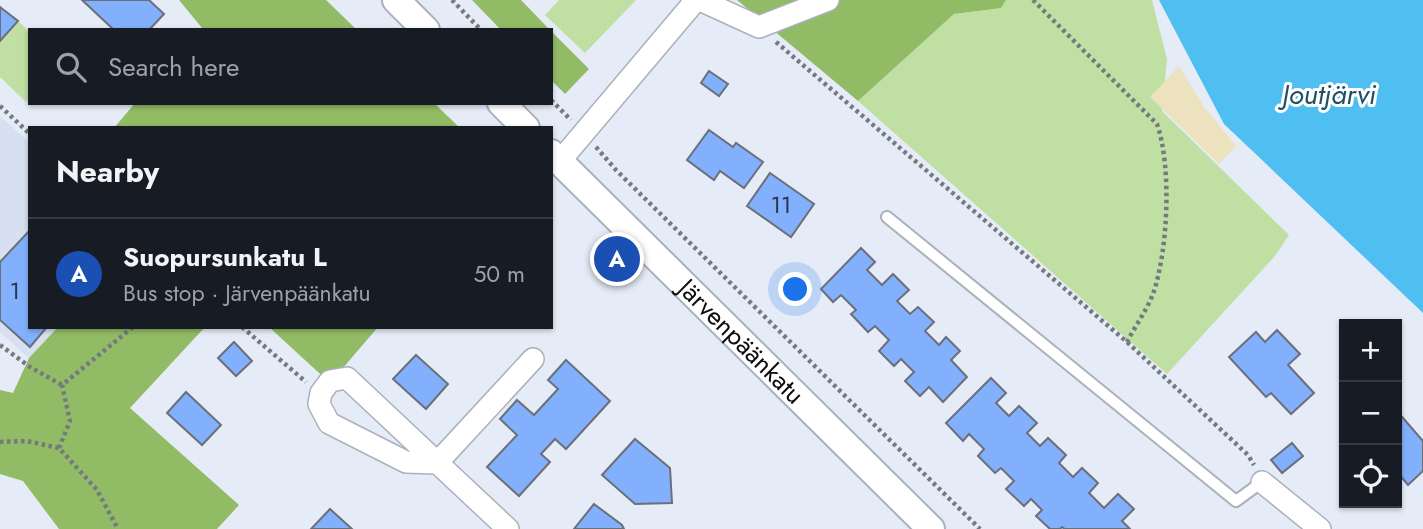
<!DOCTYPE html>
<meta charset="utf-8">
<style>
:root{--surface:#171b24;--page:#242831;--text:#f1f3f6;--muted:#9ea1a6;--line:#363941;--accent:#0f766e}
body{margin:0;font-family:Jost,sans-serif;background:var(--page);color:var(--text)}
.controls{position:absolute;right:21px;bottom:21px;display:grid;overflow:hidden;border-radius:0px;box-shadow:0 2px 5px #0004}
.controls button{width:63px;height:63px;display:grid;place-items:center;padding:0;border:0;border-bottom:2px solid var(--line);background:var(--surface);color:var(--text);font:35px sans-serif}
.you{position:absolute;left:796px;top:290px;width:24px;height:24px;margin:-18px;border:5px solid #fff;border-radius:50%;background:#1a73e8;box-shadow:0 0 0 10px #1a73e833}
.badge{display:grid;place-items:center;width:46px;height:46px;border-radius:50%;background:var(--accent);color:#fff;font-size:23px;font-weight:700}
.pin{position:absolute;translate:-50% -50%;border:4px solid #fff;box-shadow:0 2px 7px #0006}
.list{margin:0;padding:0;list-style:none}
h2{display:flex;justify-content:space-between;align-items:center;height:91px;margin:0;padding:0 28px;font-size:30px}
h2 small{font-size:23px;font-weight:400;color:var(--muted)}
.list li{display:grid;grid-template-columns:46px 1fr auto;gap:21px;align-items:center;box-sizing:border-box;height:112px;padding:0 28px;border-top:2px solid var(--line)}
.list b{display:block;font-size:26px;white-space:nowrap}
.list p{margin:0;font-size:23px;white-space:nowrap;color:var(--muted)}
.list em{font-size:23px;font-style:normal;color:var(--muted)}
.icon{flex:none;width:38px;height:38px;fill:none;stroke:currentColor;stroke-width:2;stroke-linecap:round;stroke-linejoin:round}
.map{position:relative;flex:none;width:1423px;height:529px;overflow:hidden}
.search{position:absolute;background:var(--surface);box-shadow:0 2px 5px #0004;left:28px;top:28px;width:525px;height:77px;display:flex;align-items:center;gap:18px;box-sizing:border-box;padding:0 24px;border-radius:0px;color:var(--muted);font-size:26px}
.panel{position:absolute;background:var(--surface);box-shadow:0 2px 5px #0004;left:28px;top:126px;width:525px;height:203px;border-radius:0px}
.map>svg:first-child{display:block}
.built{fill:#d6e0f0}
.green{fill:#c0dfa2}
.forest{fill:#92bb65}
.sand{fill:#ece2bd}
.water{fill:#4fbef0}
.building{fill:#83b0fd;stroke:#6a6f79;stroke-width:2}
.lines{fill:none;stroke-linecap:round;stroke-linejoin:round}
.service-casing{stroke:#abb1bb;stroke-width:14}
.minor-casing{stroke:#abb1bb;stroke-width:24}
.tertiary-casing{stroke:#abb1bb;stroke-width:30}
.path{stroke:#757980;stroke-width:4.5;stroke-dasharray:3.5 3.5;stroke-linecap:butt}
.service{stroke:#fff;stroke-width:10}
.minor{stroke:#fff;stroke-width:21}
.tertiary{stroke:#fff;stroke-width:26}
.labels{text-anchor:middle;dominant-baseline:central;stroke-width:6;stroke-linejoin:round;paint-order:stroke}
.number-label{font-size:23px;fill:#29364b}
.street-label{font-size:26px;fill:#0b0d10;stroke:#fff}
.water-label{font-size:28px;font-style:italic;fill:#214f64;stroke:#fff}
</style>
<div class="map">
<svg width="1423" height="529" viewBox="0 0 1423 529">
<rect width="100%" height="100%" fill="#e6ecf7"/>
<!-- built -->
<path class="built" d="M 0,116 L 30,143 L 30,327 L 58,327 L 29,358 L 0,332 Z"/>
<!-- green -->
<g class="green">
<path d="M 559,0 L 636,0 L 585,53 L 545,15 Z"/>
<path d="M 1006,0 L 1152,0 L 1167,59 L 1162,111 L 1289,235 L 1275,256 L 1167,374 L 858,101 L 954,14 L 1000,8 Z"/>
<path d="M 18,21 L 30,32 L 30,98 L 26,102 L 0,77 L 0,41 Z"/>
</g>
<!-- forest -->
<g class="forest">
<path d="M 179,0 L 326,0 L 357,30 L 201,30 L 202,28 Z"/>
<path d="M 472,0 L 521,0 L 550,30 L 501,30 Z"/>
<path d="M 737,0 L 1006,0 L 1001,8 L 954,14 L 858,101 Z"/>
<path d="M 551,31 L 589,69 L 565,94 L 551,80 Z"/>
<path d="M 135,103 L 434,103 L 460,128 L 114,128 Z"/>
<path d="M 58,327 L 205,327 L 130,408 L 239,505 L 217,529 L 59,529 L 23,481 L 0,474 L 0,390 L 13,393 L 29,358 Z"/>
<path d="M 269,327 L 378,327 L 330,383 Z"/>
</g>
<!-- sand -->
<path class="sand" d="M 1179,66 L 1204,107 L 1236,146 L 1219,164 L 1150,97 Z"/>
<!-- water -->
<path class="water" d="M 1159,0 L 1423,0 L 1423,313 L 1224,124 Z"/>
<!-- building -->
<g class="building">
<path d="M 82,0 L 149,0 L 164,14 L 149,30 L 114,30 Z"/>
<path d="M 0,7 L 18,21 L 0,41 Z"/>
<path d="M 709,71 L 728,84 L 719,96 L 701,83 Z"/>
<path d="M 709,130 L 733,147 L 736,143 L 763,162 L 744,188 L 720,171 L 714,180 L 687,160 Z"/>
<path d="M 770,173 L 814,204 L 791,237 L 747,206 Z"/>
<path d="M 30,230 L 30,327 L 47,327 L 30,347 L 0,320 L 0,262 Z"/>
<path d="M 861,248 L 875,262 L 867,270 L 882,285 L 893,274 L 909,290 L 897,301 L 910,314 L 918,307 L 934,322 L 925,331 L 939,345 L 946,337 L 960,351 L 951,360 L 967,377 L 943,402 L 929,387 L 920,396 L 905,381 L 914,372 L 901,359 L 894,366 L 879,351 L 889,340 L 875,326 L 868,332 L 851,314 L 856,310 L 841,295 L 833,302 L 821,289 Z"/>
<path d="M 1277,330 L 1300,354 L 1288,365 L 1314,393 L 1291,414 L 1271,393 L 1266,397 L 1229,357 L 1256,332 L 1265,342 Z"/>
<path d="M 234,342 L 252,361 L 236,376 L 218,358 Z"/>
<path d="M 416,355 L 448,384 L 426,409 L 393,379 Z"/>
<path d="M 566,360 L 610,401 L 566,449 L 555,439 L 541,454 L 550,462 L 519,496 L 487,467 L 517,435 L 500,419 L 517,400 L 534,415 L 558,389 L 548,380 Z"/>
<path d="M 991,378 L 1006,393 L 996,403 L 1009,416 L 1019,406 L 1037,423 L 1027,433 L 1040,446 L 1048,438 L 1066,455 L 1059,463 L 1073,477 L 1082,468 L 1098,483 L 1089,493 L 1104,508 L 1118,494 L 1134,509 L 1122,521 L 1130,529 L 1065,529 L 1062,527 L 1060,529 L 1050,529 L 1036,516 L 1042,510 L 1031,499 L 1024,506 L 1006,489 L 1014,481 L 1001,468 L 995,473 L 978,456 L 984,449 L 969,434 L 963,441 L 946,423 Z"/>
<path d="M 186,392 L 221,425 L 202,445 L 167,413 Z"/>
<path d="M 1397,411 L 1423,441 L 1423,471 L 1408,485 L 1397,472 Z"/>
<path d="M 635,439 L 670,468 L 672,503 L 635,504 L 602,475 Z"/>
<path d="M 1292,443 L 1303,456 L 1282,473 L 1271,460 Z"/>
<path d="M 594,504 L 622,525 L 624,529 L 574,529 Z"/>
<path d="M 330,509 L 352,529 L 311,529 Z"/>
</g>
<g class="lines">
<defs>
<path id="service" d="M 887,217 L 1236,501 L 1262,482"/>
<g id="minor">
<path d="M 700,0 L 759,27 L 828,0"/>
<path d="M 560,161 L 696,0"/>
<path d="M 1262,482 L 1320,529"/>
<path d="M 508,529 L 347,378 L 330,381 L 321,393 L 319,404 L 329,423 L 406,462 L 437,463 L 533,359"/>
</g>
<g id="tertiary">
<path d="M 396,0 L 426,30"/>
<path d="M 501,103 L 526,128"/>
<path id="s1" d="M 551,153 L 931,529"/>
</g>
</defs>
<!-- service casing -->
<use href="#service" class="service-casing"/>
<!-- minor casing -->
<use href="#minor" class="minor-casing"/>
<!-- tertiary casing -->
<use href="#tertiary" class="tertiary-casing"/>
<!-- path -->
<g class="path">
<path d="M 452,0 L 481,30"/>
<path d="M 1033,0 L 1157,124 C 1172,167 1168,251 1153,294 C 1147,310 1135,326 1127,342"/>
<path d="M 776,42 L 1127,342 L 1248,455 L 1254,465"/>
<path d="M 551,100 L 571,120"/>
<path d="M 0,106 L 30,134"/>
<path d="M 596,147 L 616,170 L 980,529"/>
<path d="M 603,240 L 617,259"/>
<path d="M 242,327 L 306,382"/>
<path d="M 0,345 L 30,367 L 62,385"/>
<path d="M 0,442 L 27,441 L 59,448 L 97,490 L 118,529"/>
<path d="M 59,448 L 70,421 L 62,385 L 133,327"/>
</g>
<!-- service -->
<use href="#service" class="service"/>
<!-- minor -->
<use href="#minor" class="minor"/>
<!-- tertiary -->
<use href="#tertiary" class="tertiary"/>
</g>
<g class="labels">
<!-- number labels -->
<g class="number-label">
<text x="781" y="205">11</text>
<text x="15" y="291">1</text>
</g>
<!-- street labels -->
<g class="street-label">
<text stroke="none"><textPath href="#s1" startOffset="268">Järvenpäänkatu</textPath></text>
</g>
<!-- water labels -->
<g class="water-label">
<text x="1329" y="94">Joutjärvi</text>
</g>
</g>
</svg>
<div class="controls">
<button>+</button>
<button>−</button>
<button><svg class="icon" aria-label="locate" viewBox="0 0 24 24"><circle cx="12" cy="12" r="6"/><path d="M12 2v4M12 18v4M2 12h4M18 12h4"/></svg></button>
</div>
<div class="you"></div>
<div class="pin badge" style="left:617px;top:259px;background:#1a4fb4">A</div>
<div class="search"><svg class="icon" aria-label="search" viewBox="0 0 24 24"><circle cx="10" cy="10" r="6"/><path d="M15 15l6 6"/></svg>Search here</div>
<section class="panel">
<h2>Nearby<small></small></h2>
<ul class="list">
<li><span class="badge" style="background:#1a4fb4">A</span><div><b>Suopursunkatu L</b><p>Bus stop · Järvenpäänkatu</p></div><em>50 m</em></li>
</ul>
</section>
</div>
